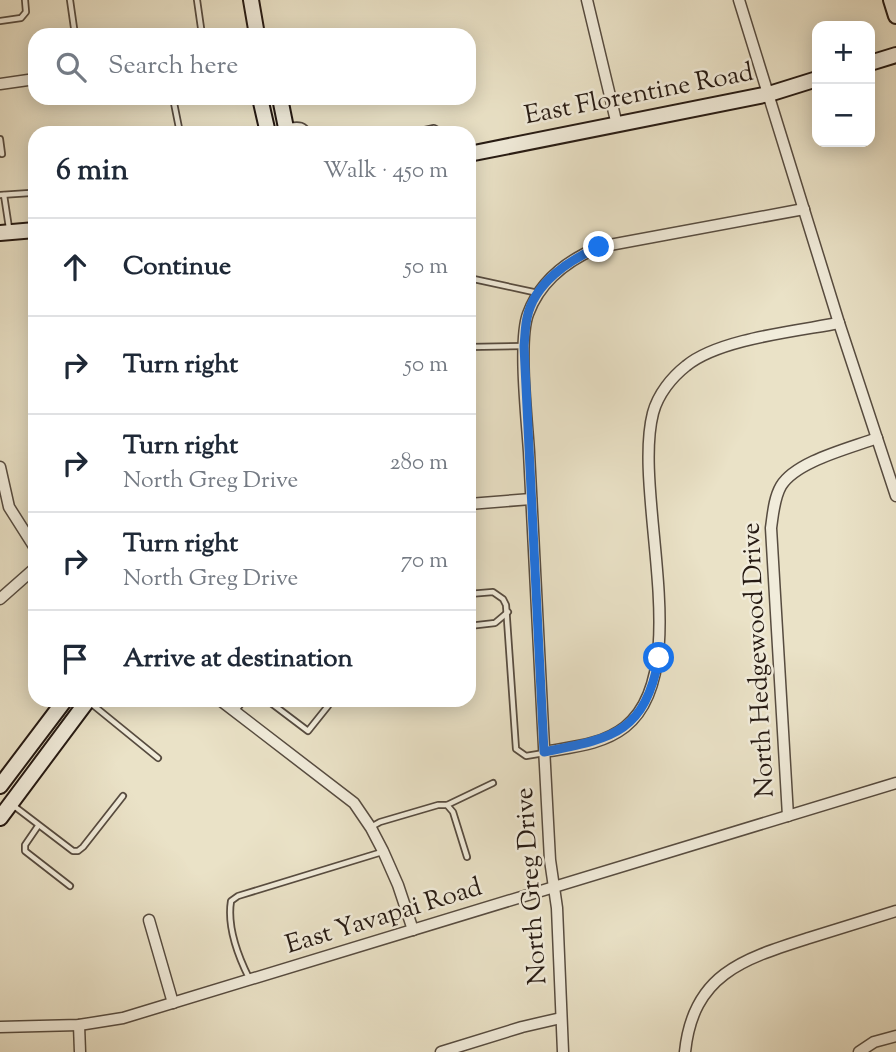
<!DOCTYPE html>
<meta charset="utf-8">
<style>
:root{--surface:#fff;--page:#f2f2f3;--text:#1f2937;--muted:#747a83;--line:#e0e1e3}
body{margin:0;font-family:"Sorts Mill Goudy",serif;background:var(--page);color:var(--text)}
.controls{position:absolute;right:21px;top:21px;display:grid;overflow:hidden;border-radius:14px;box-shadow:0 4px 18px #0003}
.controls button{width:63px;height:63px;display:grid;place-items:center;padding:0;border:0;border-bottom:2px solid var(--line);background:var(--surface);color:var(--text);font:35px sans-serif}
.stop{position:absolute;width:21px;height:21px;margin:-16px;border:5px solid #1a73e8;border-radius:50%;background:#fff}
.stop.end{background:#1a73e8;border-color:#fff;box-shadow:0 2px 7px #0008}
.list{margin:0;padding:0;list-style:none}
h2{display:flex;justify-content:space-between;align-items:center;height:91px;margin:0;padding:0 28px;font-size:30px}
h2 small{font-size:23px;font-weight:400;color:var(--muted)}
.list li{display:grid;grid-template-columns:46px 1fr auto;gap:21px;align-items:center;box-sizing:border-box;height:98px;padding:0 28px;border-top:2px solid var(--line)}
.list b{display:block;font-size:26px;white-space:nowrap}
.list p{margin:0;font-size:23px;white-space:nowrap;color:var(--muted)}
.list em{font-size:23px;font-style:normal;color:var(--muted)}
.icon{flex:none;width:38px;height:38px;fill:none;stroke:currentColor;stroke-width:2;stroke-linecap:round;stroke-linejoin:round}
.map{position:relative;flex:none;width:896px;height:1052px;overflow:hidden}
.search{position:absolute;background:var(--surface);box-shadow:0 4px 18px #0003;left:28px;top:28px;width:448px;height:77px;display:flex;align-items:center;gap:18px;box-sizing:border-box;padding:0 24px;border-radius:21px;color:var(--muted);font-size:26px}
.panel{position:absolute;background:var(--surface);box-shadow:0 4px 18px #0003;left:28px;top:126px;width:448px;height:581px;border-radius:21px}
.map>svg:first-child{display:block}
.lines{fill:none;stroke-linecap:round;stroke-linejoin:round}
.lane-casing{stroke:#574c40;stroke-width:8}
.street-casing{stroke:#574c40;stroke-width:13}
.secondary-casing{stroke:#261a13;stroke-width:18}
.lane{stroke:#f1ecdb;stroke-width:4.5}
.street{stroke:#f1ecdb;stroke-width:10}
.secondary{stroke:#f1ecdb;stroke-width:14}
.route{stroke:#1a73e8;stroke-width:9}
.labels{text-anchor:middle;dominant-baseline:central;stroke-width:5;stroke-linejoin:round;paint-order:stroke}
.street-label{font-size:26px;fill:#261a13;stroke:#f1ecdb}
</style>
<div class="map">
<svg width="896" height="1052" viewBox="0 0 896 1052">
<rect width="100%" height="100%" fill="#eae2c7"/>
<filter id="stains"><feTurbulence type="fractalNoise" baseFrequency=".00286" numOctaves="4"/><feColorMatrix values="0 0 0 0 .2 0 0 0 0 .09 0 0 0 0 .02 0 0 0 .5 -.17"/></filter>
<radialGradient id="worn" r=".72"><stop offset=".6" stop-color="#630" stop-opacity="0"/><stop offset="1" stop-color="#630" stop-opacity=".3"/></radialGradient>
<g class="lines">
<defs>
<g id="lane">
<path d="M 70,0 L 75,35"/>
<path d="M 197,0 L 202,35"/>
<path d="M 0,21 L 21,18 L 26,12 L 25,0"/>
<path d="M 173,98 L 179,128"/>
<path d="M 290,126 C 299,124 304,125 309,133"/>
<path d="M 411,133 L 434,128 L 443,133"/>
<path d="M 0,139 L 2,154"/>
<path d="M 0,195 L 30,193"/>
<path d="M 4,195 L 9,228"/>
<path d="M 469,278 L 538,293"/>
<path d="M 469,347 L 524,346"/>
<path d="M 469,594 L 493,592 L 503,599 L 506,605 L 516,749 L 526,756 L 544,753"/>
<path d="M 469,626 L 495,623 L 508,612"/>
<path d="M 267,700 L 308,731 L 328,706 L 321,700"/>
<path d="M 88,701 L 158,758"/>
<path d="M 236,710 L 244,700"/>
<path d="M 447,805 L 493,783"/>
<path d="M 14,806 L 73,851 L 78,851 L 83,847 L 123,796"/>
<path d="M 38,826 L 25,845 L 25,851 L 70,886"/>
<path d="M 371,827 L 380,822 L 438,805 L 447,805 L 453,812 L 467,857"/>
<path d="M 249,978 C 238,956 227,926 231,901 L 238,896 L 382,852"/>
</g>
<g id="street">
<path d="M 587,0 L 617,125"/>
<path d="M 739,0 L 839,323 L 896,496"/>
<path d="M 0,84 L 35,79"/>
<path d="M 0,467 L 9,507 L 35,548"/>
<path d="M 469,504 L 531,499"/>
<path d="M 0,599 L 35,568"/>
<path d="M 220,700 L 354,803 L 371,828 L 383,851 L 398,885 L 413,930"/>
<path d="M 544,752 C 572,747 602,745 625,727 C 696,671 632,494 653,413 C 658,394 672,377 686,366 C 718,339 797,331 839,323"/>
<path d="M 788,816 L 771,528 C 773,514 774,498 781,486 C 796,461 851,448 877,438"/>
<path d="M 149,920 L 173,1003"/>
<path d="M 79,1025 L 80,1052"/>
<path d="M 0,1027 L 79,1025 L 123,1018 L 896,783"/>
<path d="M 441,1052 L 522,1027 L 561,1018"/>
<path d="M 563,1052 L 557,908 L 550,860 C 543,724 535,588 529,452 C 527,420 518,341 528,314 C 540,281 568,260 599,247 L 804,209"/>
<path d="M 685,1052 C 693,974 743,959 809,938 C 838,929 867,920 896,911"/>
<path d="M 859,1052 L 874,1042 L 896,1036"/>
</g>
<g id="secondary">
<path d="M 251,0 L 257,35"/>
<path d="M 891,0 L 896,16"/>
<path d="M 870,63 L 896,55"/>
<path d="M 260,98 L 268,133"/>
<path d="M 280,98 L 287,133"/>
<path d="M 469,154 L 769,94 L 817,79"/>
<path d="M 0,233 L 35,230"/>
<path d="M 0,786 L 65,700"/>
<path d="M 0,818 L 88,700"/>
</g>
</defs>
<!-- lane casing -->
<use href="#lane" class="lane-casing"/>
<!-- street casing -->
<use href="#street" class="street-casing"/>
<!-- secondary casing -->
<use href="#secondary" class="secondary-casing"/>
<!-- lane -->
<use href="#lane" class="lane"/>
<!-- street -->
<use href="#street" class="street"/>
<!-- secondary -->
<use href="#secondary" class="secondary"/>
</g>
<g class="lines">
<!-- route -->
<path class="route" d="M 599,247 C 569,260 534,283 527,318 C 525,327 525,337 524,346 L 544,752 C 613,738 644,734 659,658"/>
</g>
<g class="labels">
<!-- street labels -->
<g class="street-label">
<text transform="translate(639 95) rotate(-11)">East Florentine Road</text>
<text transform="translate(759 660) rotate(-93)">North Hedgewood Drive</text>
<text transform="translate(532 886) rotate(-94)">North Greg Drive</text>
<text transform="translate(384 917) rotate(-17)">East Yavapai Road</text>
</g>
</g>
<rect width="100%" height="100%" filter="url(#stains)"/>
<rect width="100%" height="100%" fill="url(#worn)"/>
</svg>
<div class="controls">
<button>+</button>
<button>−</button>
</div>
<div class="stop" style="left:659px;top:658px"></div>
<div class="stop end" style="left:599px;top:247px"></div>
<div class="search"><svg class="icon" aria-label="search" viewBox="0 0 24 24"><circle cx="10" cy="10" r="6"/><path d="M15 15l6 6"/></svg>Search here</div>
<section class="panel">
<h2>6 min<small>Walk · 450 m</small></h2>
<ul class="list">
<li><svg class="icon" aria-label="ahead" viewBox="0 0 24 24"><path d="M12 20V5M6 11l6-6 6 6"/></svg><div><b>Continue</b></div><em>50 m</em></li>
<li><svg class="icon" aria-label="right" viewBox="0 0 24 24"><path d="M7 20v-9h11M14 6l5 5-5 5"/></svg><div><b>Turn right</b></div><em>50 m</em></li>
<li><svg class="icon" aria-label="right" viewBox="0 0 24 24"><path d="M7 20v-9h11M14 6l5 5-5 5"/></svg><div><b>Turn right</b><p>North Greg Drive</p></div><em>280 m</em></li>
<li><svg class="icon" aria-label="right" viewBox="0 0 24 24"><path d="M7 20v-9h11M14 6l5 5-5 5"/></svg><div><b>Turn right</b><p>North Greg Drive</p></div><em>70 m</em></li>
<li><svg class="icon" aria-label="arrive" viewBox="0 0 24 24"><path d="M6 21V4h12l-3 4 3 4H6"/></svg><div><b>Arrive at destination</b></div></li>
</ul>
</section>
</div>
